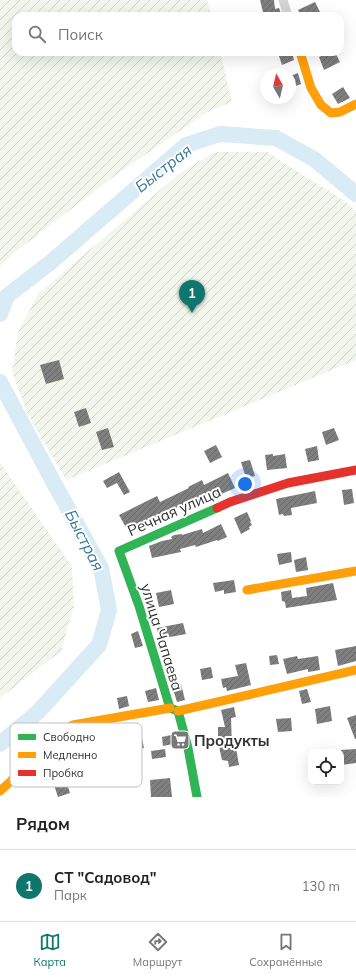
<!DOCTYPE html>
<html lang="ru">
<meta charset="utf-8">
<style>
:root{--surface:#fff;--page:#f6f6f6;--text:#222;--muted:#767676;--line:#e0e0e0;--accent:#0f766e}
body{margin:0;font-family:Mulish,sans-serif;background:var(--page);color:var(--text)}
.controls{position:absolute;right:12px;bottom:12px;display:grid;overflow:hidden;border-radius:8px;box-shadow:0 4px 16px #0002}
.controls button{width:36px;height:36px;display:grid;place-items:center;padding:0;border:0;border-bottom:1px solid var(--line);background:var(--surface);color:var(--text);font:20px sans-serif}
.compass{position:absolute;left:260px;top:68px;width:36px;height:36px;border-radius:50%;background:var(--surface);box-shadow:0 4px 16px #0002;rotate:352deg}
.you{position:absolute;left:245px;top:484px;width:14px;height:14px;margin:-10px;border:3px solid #fff;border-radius:50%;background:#1a73e8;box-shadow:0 0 0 6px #1a73e833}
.badge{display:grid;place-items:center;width:26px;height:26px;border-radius:50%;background:var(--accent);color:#fff;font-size:13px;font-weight:700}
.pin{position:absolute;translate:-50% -33px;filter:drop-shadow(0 1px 2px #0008)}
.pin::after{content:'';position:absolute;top:21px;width:14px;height:12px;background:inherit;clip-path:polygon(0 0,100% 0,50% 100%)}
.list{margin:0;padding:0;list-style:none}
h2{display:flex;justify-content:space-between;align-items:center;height:52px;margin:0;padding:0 16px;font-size:17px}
h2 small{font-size:13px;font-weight:400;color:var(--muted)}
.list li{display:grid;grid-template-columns:26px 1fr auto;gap:12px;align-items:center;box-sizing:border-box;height:72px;padding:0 16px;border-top:1px solid var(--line)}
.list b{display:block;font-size:15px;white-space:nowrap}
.list p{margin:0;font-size:13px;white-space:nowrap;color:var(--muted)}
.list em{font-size:13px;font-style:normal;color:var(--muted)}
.icon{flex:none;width:22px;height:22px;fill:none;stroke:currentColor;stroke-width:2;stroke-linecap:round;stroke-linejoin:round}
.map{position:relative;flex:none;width:356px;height:797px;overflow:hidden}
.search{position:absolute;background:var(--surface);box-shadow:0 4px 16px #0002;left:12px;right:12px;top:12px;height:44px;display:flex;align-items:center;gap:10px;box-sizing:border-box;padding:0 14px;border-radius:12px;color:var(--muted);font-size:15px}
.sheet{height:124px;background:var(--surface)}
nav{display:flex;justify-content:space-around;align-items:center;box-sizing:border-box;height:56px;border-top:1px solid var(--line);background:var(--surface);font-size:11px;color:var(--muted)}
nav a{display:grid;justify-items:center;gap:2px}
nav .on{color:var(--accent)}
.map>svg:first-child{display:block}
.garden{fill:url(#garden-furrows)}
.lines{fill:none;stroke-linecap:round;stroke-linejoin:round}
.river{stroke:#d9ebf4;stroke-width:16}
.building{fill:url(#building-hatch)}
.street{stroke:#d4d4d4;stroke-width:9}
.fast{stroke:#30b455;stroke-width:9}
.slow{stroke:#ff9f0a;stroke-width:9}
.jam{stroke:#e5322d;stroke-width:9}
.labels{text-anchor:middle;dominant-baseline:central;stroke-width:4;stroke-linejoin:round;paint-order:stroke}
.street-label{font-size:15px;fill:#303030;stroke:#fff}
.poi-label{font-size:15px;font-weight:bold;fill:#303030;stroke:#fff;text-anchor:start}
.water-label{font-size:16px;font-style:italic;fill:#387799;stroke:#fff}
.key{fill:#fff;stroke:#c1c1c1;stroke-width:1}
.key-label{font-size:11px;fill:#303030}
</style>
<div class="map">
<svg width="356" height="797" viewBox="0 0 356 797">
<defs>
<pattern id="garden-furrows" width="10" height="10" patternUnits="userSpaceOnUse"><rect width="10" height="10" fill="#f2f6ed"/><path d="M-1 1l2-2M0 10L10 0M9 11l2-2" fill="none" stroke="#d0d3cc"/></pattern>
<pattern id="building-hatch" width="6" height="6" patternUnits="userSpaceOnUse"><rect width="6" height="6" fill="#7f7f7f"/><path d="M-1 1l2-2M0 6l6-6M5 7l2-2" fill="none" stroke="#686868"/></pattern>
</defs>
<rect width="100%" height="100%" fill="#fff"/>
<!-- garden -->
<g class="garden">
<path d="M 0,0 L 207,0 L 211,16 L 16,16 L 16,52 L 220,52 L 232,102 L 209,111 L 120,172 L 15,252 L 0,266 Z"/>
<path d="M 215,152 L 267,152 L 343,200 L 356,211 L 356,360 L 66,480 L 27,412 L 12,372 L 18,332 L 38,294 L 181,172 Z"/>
<path d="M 0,463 L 72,566 L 74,606 L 61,651 L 0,698 Z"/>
</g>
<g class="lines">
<!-- river -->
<g class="river">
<path d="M 0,314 L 7,296 L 51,262 L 186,145 L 220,134 L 276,138 L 314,159 L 356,194"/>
<path d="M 0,382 L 55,485 L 101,568 L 109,610 L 99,645 L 38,712 L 0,744"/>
</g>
</g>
<!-- building -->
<g class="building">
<path d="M 260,0 L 274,0 L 275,9 L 279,8 L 282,16 L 260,16 L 259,13 L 263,12 Z"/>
<path d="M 315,2 L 320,12 L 311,16 L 301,16 L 298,10 Z"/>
<path d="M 282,52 L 292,52 L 294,60 L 282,65 L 278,53 Z"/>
<path d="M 331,52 L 335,52 L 340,62 L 324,70 L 319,57 Z"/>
<path d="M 298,73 L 301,84 L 290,88 L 290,76 Z"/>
<path d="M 343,87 L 350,98 L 338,104 L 332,94 Z"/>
<path d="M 59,360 L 64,379 L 46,384 L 40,365 Z"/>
<path d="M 86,408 L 91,423 L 79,427 L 74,412 Z"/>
<path d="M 108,428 L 114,447 L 102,450 L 96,432 Z"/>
<path d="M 334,428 L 339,440 L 326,445 L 322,432 Z"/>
<path d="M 216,445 L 222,457 L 210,463 L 204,451 Z"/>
<path d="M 317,446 L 319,460 L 308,462 L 305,449 Z"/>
<path d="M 273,454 L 273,456 L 285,454 L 287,468 L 267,470 L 265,455 Z"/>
<path d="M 250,460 L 255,476 L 246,478 L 241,462 Z"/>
<path d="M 119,472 L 130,492 L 124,495 L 117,483 L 107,488 L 103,481 Z"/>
<path d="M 228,473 L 235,488 L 201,503 L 198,498 L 144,522 L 128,531 L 119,515 L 157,496 L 160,502 L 189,488 L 188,487 L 202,480 L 204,485 Z"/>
<path d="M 352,489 L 354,503 L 344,505 L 342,490 Z"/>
<path d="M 315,491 L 317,503 L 291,508 L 292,515 L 284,516 L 283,514 L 279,515 L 276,499 Z"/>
<path d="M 247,512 L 251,521 L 250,522 L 252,525 L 249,527 L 250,529 L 241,534 L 234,518 Z"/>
<path d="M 221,524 L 227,537 L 218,541 L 217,540 L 196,547 L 195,545 L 180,549 L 181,552 L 152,558 L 149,546 L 162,541 L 172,539 L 171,537 L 174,535 L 182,534 L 182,535 L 202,529 L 203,533 Z"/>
<path d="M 291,552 L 292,562 L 279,565 L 277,554 Z"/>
<path d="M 306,557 L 308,570 L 296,572 L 294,560 Z"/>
<path d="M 234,580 L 236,592 L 224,594 L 224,590 L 215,592 L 213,583 Z"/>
<path d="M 333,583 L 337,600 L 286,608 L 285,602 L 282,601 L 281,592 L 291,590 L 292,598 L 307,596 L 306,588 Z"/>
<path d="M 171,590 L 174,604 L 159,607 L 156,593 Z"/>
<path d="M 183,623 L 186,634 L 159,639 L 157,628 Z"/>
<path d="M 138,631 L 143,646 L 135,648 L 131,634 Z"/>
<path d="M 356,646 L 356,661 L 338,666 L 335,650 Z"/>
<path d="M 277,655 L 279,664 L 270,665 L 269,656 Z"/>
<path d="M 297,656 L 298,659 L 318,656 L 320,670 L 308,672 L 308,669 L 287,674 L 283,659 Z"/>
<path d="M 246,663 L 251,685 L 227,691 L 226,687 L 223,688 L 221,679 L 238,676 L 235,665 Z"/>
<path d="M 211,667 L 213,678 L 202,680 L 200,669 Z"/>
<path d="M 181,684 L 185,700 L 177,702 L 172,686 Z"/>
<path d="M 156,688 L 159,700 L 148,702 L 145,691 Z"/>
<path d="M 307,689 L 311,702 L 302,704 L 299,691 Z"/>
<path d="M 127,696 L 129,706 L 119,709 L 117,698 Z"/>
<path d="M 330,706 L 332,721 L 317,724 L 315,709 Z"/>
<path d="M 234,707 L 236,717 L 231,718 L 232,749 L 236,748 L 239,765 L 229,767 L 228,761 L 222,760 L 218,742 L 218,727 L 225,727 L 221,710 Z"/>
<path d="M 356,715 L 356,739 L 355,739 L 347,718 Z"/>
<path d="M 291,718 L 292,731 L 278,732 L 276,719 Z"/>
<path d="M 117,728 L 118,732 L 140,728 L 144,748 L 134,750 L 132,742 L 107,747 L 106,745 L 86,751 L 82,736 Z"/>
<path d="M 171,735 L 173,744 L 163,746 L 162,737 Z"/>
<path d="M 165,749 L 166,757 L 152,759 L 151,751 Z"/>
<path d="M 356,749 L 356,763 L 341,765 L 341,750 Z"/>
<path d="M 170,778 L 172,797 L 151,797 L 150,780 Z"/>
<path d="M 66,781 L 70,793 L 58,797 L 54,785 Z"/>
</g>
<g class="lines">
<!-- street -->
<path class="street" d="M 283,0 L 288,16"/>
<!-- fast -->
<path class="fast" d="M 197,797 L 188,748 L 178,711 L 170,708 L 139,606 L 119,551 L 217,508"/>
<!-- slow -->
<g class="slow">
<path d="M 300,52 L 311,88 L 321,105 L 331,113 L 340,112 L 356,104"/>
<path d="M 247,590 L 356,571"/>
<path d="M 178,711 L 356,670"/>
<path d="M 0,791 L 11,781 L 44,740 L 73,725 L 170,708"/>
</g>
<!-- jam -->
<path class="jam" d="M 217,508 L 230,502 L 288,483 L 356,470"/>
</g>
<!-- icons -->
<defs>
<symbol id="supermarket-square" viewBox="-11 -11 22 22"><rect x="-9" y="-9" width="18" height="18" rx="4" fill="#787878" stroke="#fff"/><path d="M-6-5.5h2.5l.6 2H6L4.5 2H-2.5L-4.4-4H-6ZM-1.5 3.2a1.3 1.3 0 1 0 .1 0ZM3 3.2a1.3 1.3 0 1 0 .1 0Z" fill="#fff"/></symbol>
</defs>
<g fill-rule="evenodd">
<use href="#supermarket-square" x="169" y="729" width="22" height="22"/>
</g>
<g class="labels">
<!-- street labels -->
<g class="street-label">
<text transform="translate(174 511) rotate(-24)">Речная улица</text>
<text transform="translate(162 637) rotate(73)">улица Чапаева</text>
</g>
<!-- poi labels -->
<g class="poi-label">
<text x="194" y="740">Продукты</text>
</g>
<!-- water labels -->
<g class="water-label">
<text transform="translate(163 168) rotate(-38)">Быстрая</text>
<text transform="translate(85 540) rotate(63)">Быстрая</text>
</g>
</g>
<!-- legend -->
<rect x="10" y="723" width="132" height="64" rx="6" class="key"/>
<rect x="18" y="734" width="18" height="6" fill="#30b455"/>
<rect x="18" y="752" width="18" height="6" fill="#ff9f0a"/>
<rect x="18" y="770" width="18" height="6" fill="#e5322d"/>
<g class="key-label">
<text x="43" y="741">Свободно</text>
<text x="43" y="759">Медленно</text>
<text x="43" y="777">Пробка</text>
</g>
</svg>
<div class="controls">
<button><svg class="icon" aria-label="locate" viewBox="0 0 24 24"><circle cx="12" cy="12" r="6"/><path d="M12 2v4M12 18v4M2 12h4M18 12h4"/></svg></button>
</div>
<svg class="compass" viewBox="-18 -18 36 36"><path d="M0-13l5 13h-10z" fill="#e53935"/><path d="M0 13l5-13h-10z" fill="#767676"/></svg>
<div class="you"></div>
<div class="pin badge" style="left:192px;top:313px">1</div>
<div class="search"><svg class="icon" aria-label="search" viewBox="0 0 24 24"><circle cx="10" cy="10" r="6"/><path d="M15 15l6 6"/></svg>Поиск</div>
</div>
<section class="sheet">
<h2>Рядом<small></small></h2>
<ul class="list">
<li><span class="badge">1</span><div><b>СТ &quot;Садовод&quot;</b><p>Парк</p></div><em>130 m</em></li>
</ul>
</section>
<nav>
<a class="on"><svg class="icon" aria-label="map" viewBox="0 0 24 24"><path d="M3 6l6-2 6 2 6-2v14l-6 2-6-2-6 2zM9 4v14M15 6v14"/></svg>Карта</a>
<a><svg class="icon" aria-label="directions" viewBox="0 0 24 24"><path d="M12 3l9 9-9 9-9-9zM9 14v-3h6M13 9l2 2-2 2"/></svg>Маршрут</a>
<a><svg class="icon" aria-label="saved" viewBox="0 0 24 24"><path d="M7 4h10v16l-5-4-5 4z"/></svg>Сохранённые</a>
</nav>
